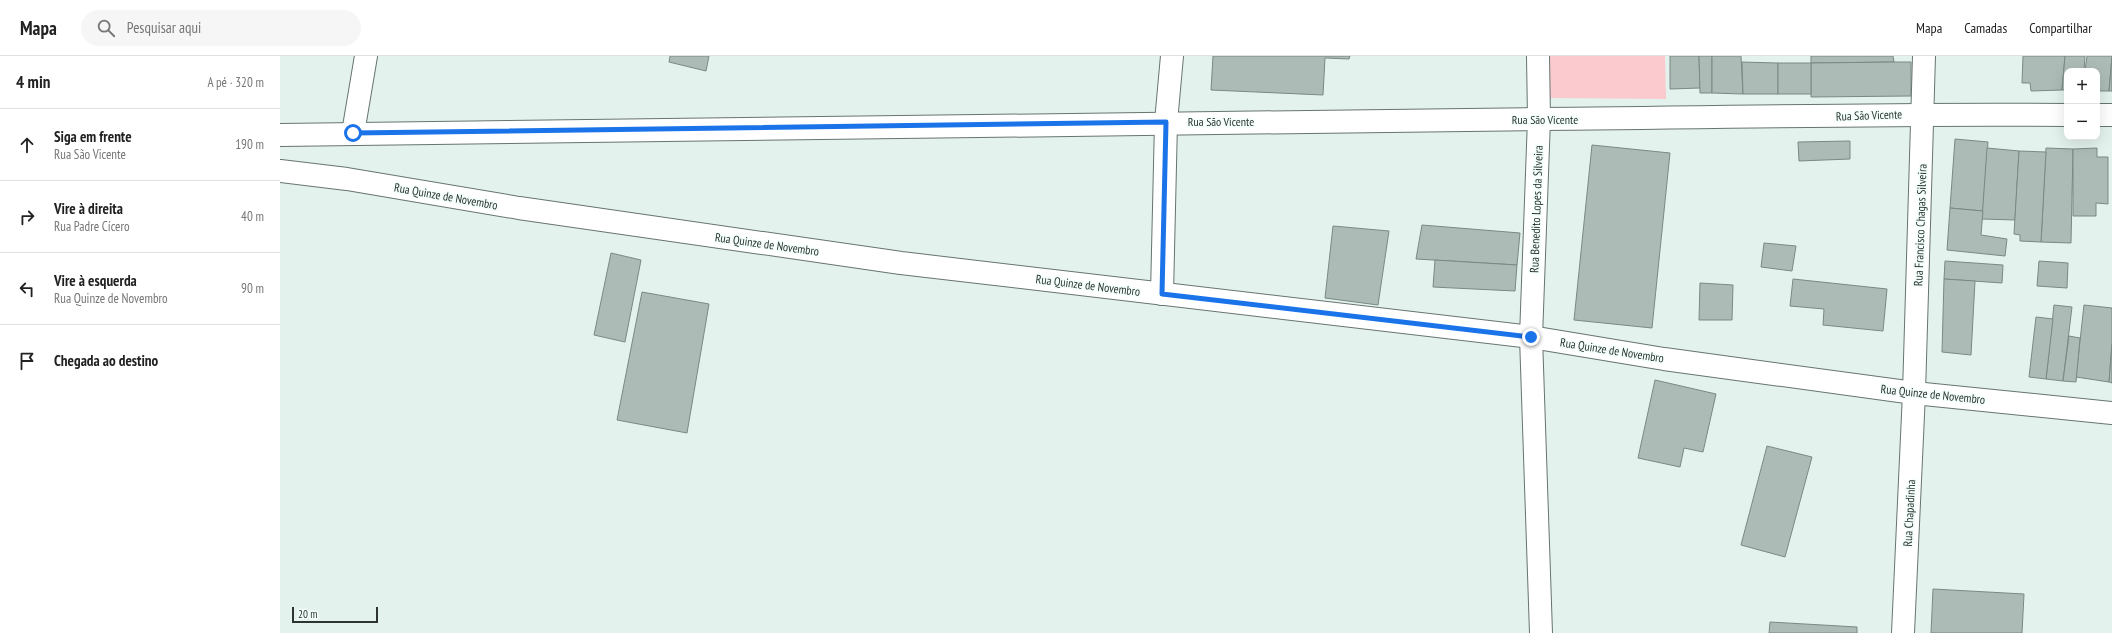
<!DOCTYPE html>
<html lang="pt">
<meta charset="utf-8">
<style>
:root{--surface:#fff;--page:#f6f6f6;--text:#222;--muted:#767676;--line:#e0e0e0}
body{margin:0;font-family:"PT Sans Narrow",sans-serif;background:var(--page);color:var(--text)}
.controls{position:absolute;right:12px;top:12px;display:grid;overflow:hidden;border-radius:8px;box-shadow:0 4px 16px #0002}
.controls button{width:36px;height:36px;display:grid;place-items:center;padding:0;border:0;border-bottom:1px solid var(--line);background:var(--surface);color:var(--text);font:20px sans-serif}
.scale{position:absolute;left:12px;bottom:10px;width:86px;box-sizing:border-box;padding-left:4px;border:2px solid #2d3331;border-top:0;font-size:11px;line-height:14px;white-space:nowrap;color:#2d3331;-webkit-text-stroke:3px #f2fffb;paint-order:stroke}
.stop{position:absolute;width:12px;height:12px;margin:-9px;border:3px solid #1a73e8;border-radius:50%;background:#fff}
.stop.end{background:#1a73e8;border-color:#fff;box-shadow:0 1px 4px #0008}
.list{margin:0;padding:0;list-style:none}
h2{display:flex;justify-content:space-between;align-items:center;height:52px;margin:0;padding:0 16px;font-size:17px}
h2 small{font-size:13px;font-weight:400;color:var(--muted)}
.list li{display:grid;grid-template-columns:26px 1fr auto;gap:12px;align-items:center;box-sizing:border-box;height:72px;padding:0 16px;border-top:1px solid var(--line)}
.list b{display:block;font-size:15px;white-space:nowrap}
.list p{margin:0;font-size:13px;white-space:nowrap;color:var(--muted)}
.list em{font-size:13px;font-style:normal;color:var(--muted)}
.icon{flex:none;width:22px;height:22px;fill:none;stroke:currentColor;stroke-width:2;stroke-linecap:round;stroke-linejoin:round}
.map{position:relative;flex:none;width:1832px;height:577px;overflow:hidden}
header{display:flex;align-items:center;gap:24px;box-sizing:border-box;height:56px;padding:0 20px;background:var(--surface);border-bottom:1px solid var(--line)}
header strong{font-size:19px}
nav{display:flex;gap:22px;margin-inline-start:auto;font-size:14px}
.search{width:280px;height:36px;background:var(--page);display:flex;align-items:center;gap:10px;box-sizing:border-box;padding:0 14px;border-radius:22px;color:var(--muted);font-size:15px}
main{display:flex}
aside{flex:1;background:var(--surface)}
.map>svg:first-child{display:block}
.green{fill:#facace}
.building{fill:#acbbb6;stroke:#7b8985}
.lines{fill:none;stroke-linecap:round;stroke-linejoin:round}
.street-casing{stroke:#677470;stroke-width:24}
.street{stroke:#fff;stroke-width:22}
.route{stroke:#1a73e8;stroke-width:5}
.labels{text-anchor:middle;dominant-baseline:central;stroke-width:3;stroke-linejoin:round;paint-order:stroke}
.street-label{font-size:12px;fill:#2d3331;stroke:#f2fffb}
</style>
<header>
<strong>Mapa</strong>
<div class="search"><svg class="icon" aria-label="search" viewBox="0 0 24 24"><circle cx="10" cy="10" r="6"/><path d="M15 15l6 6"/></svg>Pesquisar aqui</div>
<nav><a>Mapa</a><a>Camadas</a><a>Compartilhar</a></nav>
</header>
<main>
<aside>
<h2>4 min<small>A pé · 320 m</small></h2>
<ul class="list">
<li><svg class="icon" aria-label="ahead" viewBox="0 0 24 24"><path d="M12 20V5M6 11l6-6 6 6"/></svg><div><b>Siga em frente</b><p>Rua São Vicente</p></div><em>190 m</em></li>
<li><svg class="icon" aria-label="right" viewBox="0 0 24 24"><path d="M7 20v-9h11M14 6l5 5-5 5"/></svg><div><b>Vire à direita</b><p>Rua Padre Cícero</p></div><em>40 m</em></li>
<li><svg class="icon" aria-label="left" viewBox="0 0 24 24"><path d="M17 20v-9H6M10 6l-5 5 5 5"/></svg><div><b>Vire à esquerda</b><p>Rua Quinze de Novembro</p></div><em>90 m</em></li>
<li><svg class="icon" aria-label="arrive" viewBox="0 0 24 24"><path d="M6 21V4h12l-3 4 3 4H6"/></svg><div><b>Chegada ao destino</b></div></li>
</ul>
</aside>
<div class="map">
<svg width="1832" height="577" viewBox="0 0 1832 577">
<rect width="100%" height="100%" fill="#e3f2ed"/>
<!-- green -->
<path class="green" d="M 1270,0 L 1385,0 L 1386,43 L 1270,42 Z"/>
<!-- building -->
<g class="building">
<path d="M 390,0 L 429,0 L 426,15 L 389,6 Z"/>
<path d="M 933,0 L 1070,0 L 1069,3 L 1045,2 L 1043,39 L 931,34 Z"/>
<path d="M 1390,0 L 1419,0 L 1420,32 L 1390,33 Z"/>
<path d="M 1419,0 L 1432,0 L 1432,37 L 1420,37 Z"/>
<path d="M 1432,0 L 1461,0 L 1463,38 L 1432,37 Z"/>
<path d="M 1531,0 L 1613,0 L 1614,6 L 1531,7 Z"/>
<path d="M 1743,0 L 1785,0 L 1782,34 L 1751,35 L 1750,27 L 1742,27 Z"/>
<path d="M 1785,0 L 1805,0 L 1804,15 L 1787,15 L 1787,34 L 1782,34 Z"/>
<path d="M 1807,0 L 1832,0 L 1829,35 L 1817,35 L 1817,15 L 1805,15 Z"/>
<path d="M 1832,1 L 1832,35 L 1829,35 Z"/>
<path d="M 1462,6 L 1498,7 L 1498,38 L 1463,38 Z"/>
<path d="M 1614,6 L 1631,6 L 1631,40 L 1531,41 L 1531,7 Z"/>
<rect x="1498" y="7" width="33" height="31"/>
<path d="M 1675,83 L 1708,86 L 1703,155 L 1670,152 Z"/>
<path d="M 1570,85 L 1570,103 L 1519,105 L 1518,86 Z"/>
<path d="M 1312,89 L 1390,97 L 1372,272 L 1294,264 Z"/>
<path d="M 1707,92 L 1739,95 L 1735,164 L 1702,163 Z"/>
<path d="M 1766,92 L 1793,93 L 1791,187 L 1761,186 Z"/>
<path d="M 1817,92 L 1817,101 L 1828,101 L 1828,148 L 1816,147 L 1816,160 L 1793,160 L 1793,93 Z"/>
<path d="M 1739,95 L 1766,96 L 1761,186 L 1740,185 L 1740,179 L 1734,178 Z"/>
<path d="M 1670,152 L 1703,155 L 1701,179 L 1727,183 L 1725,200 L 1667,194 Z"/>
<path d="M 1142,169 L 1240,177 L 1237,209 L 1136,203 Z"/>
<path d="M 1053,170 L 1109,175 L 1098,249 L 1045,242 Z"/>
<path d="M 1484,187 L 1516,190 L 1512,215 L 1481,211 Z"/>
<path d="M 331,197 L 361,204 L 345,286 L 314,279 Z"/>
<path d="M 1155,204 L 1237,209 L 1235,235 L 1153,231 Z"/>
<path d="M 1665,205 L 1723,209 L 1722,227 L 1664,223 Z"/>
<path d="M 1759,205 L 1788,207 L 1787,232 L 1757,230 Z"/>
<path d="M 1513,223 L 1607,233 L 1603,275 L 1543,269 L 1544,253 L 1510,250 Z"/>
<path d="M 1664,223 L 1695,225 L 1691,299 L 1662,296 Z"/>
<path d="M 1420,227 L 1453,229 L 1452,264 L 1419,264 Z"/>
<path d="M 362,236 L 429,248 L 407,377 L 337,364 Z"/>
<path d="M 1774,249 L 1792,251 L 1783,325 L 1766,323 Z"/>
<path d="M 1804,249 L 1832,252 L 1832,288 L 1829,326 L 1796,321 Z"/>
<path d="M 1756,261 L 1773,263 L 1766,323 L 1749,321 Z"/>
<path d="M 1789,280 L 1800,282 L 1796,326 L 1783,325 Z"/>
<path d="M 1832,288 L 1832,327 L 1829,326 Z"/>
<path d="M 1375,324 L 1436,338 L 1423,396 L 1404,392 L 1400,411 L 1358,402 Z"/>
<path d="M 1487,390 L 1532,401 L 1505,501 L 1461,489 Z"/>
<path d="M 1653,533 L 1744,538 L 1742,577 L 1651,577 Z"/>
<path d="M 1490,566 L 1577,571 L 1577,577 L 1489,577 Z"/>
</g>
<g class="lines">
<defs>
<g id="street">
<path d="M 1258,0 L 1259,63 L 1251,281 L 1261,577"/>
<path d="M 1817,59 L 1832,59"/>
<path d="M 73,77 L 86,0"/>
<path d="M 0,79 C 419,71 838,66 1257,63 C 1434,62 1610,57 1787,59"/>
<path d="M 0,115 L 67,123 L 239,152 L 621,207 L 1251,281 L 1384,303 L 1634,337 L 1832,357"/>
<path d="M 882,238 L 886,66 L 892,0"/>
<path d="M 1623,577 L 1634,337 L 1644,0"/>
</g>
</defs>
<!-- street casing -->
<use href="#street" class="street-casing"/>
<!-- street -->
<use href="#street" class="street"/>
</g>
<g class="lines">
<!-- route -->
<path class="route" d="M 73,77 L 886,66 L 882,238 L 1251,281"/>
</g>
<g class="labels">
<!-- street labels -->
<g class="street-label">
<text transform="translate(1589 59) rotate(-2)">Rua São Vicente</text>
<text x="1265" y="63">Rua São Vicente</text>
<text x="941" y="65">Rua São Vicente</text>
<text transform="translate(166 140) rotate(10)">Rua Quinze de Novembro</text>
<text transform="translate(1256 153) rotate(-88)">Rua Benedito Lopes da Silveira</text>
<text transform="translate(1640 169) rotate(-88)">Rua Francisco Chagas Silveira</text>
<text transform="translate(487 188) rotate(8)">Rua Quinze de Novembro</text>
<text transform="translate(808 229) rotate(7)">Rua Quinze de Novembro</text>
<text transform="translate(1332 294) rotate(9)">Rua Quinze de Novembro</text>
<text transform="translate(1653 338) rotate(6)">Rua Quinze de Novembro</text>
<text transform="translate(1629 457) rotate(-87)">Rua Chapadinha</text>
</g>
</g>
</svg>
<div class="controls">
<button>+</button>
<button>−</button>
</div>
<div class="scale">20 m</div>
<div class="stop" style="left:73px;top:77px"></div>
<div class="stop end" style="left:1251px;top:281px"></div>
</div>
</main>
